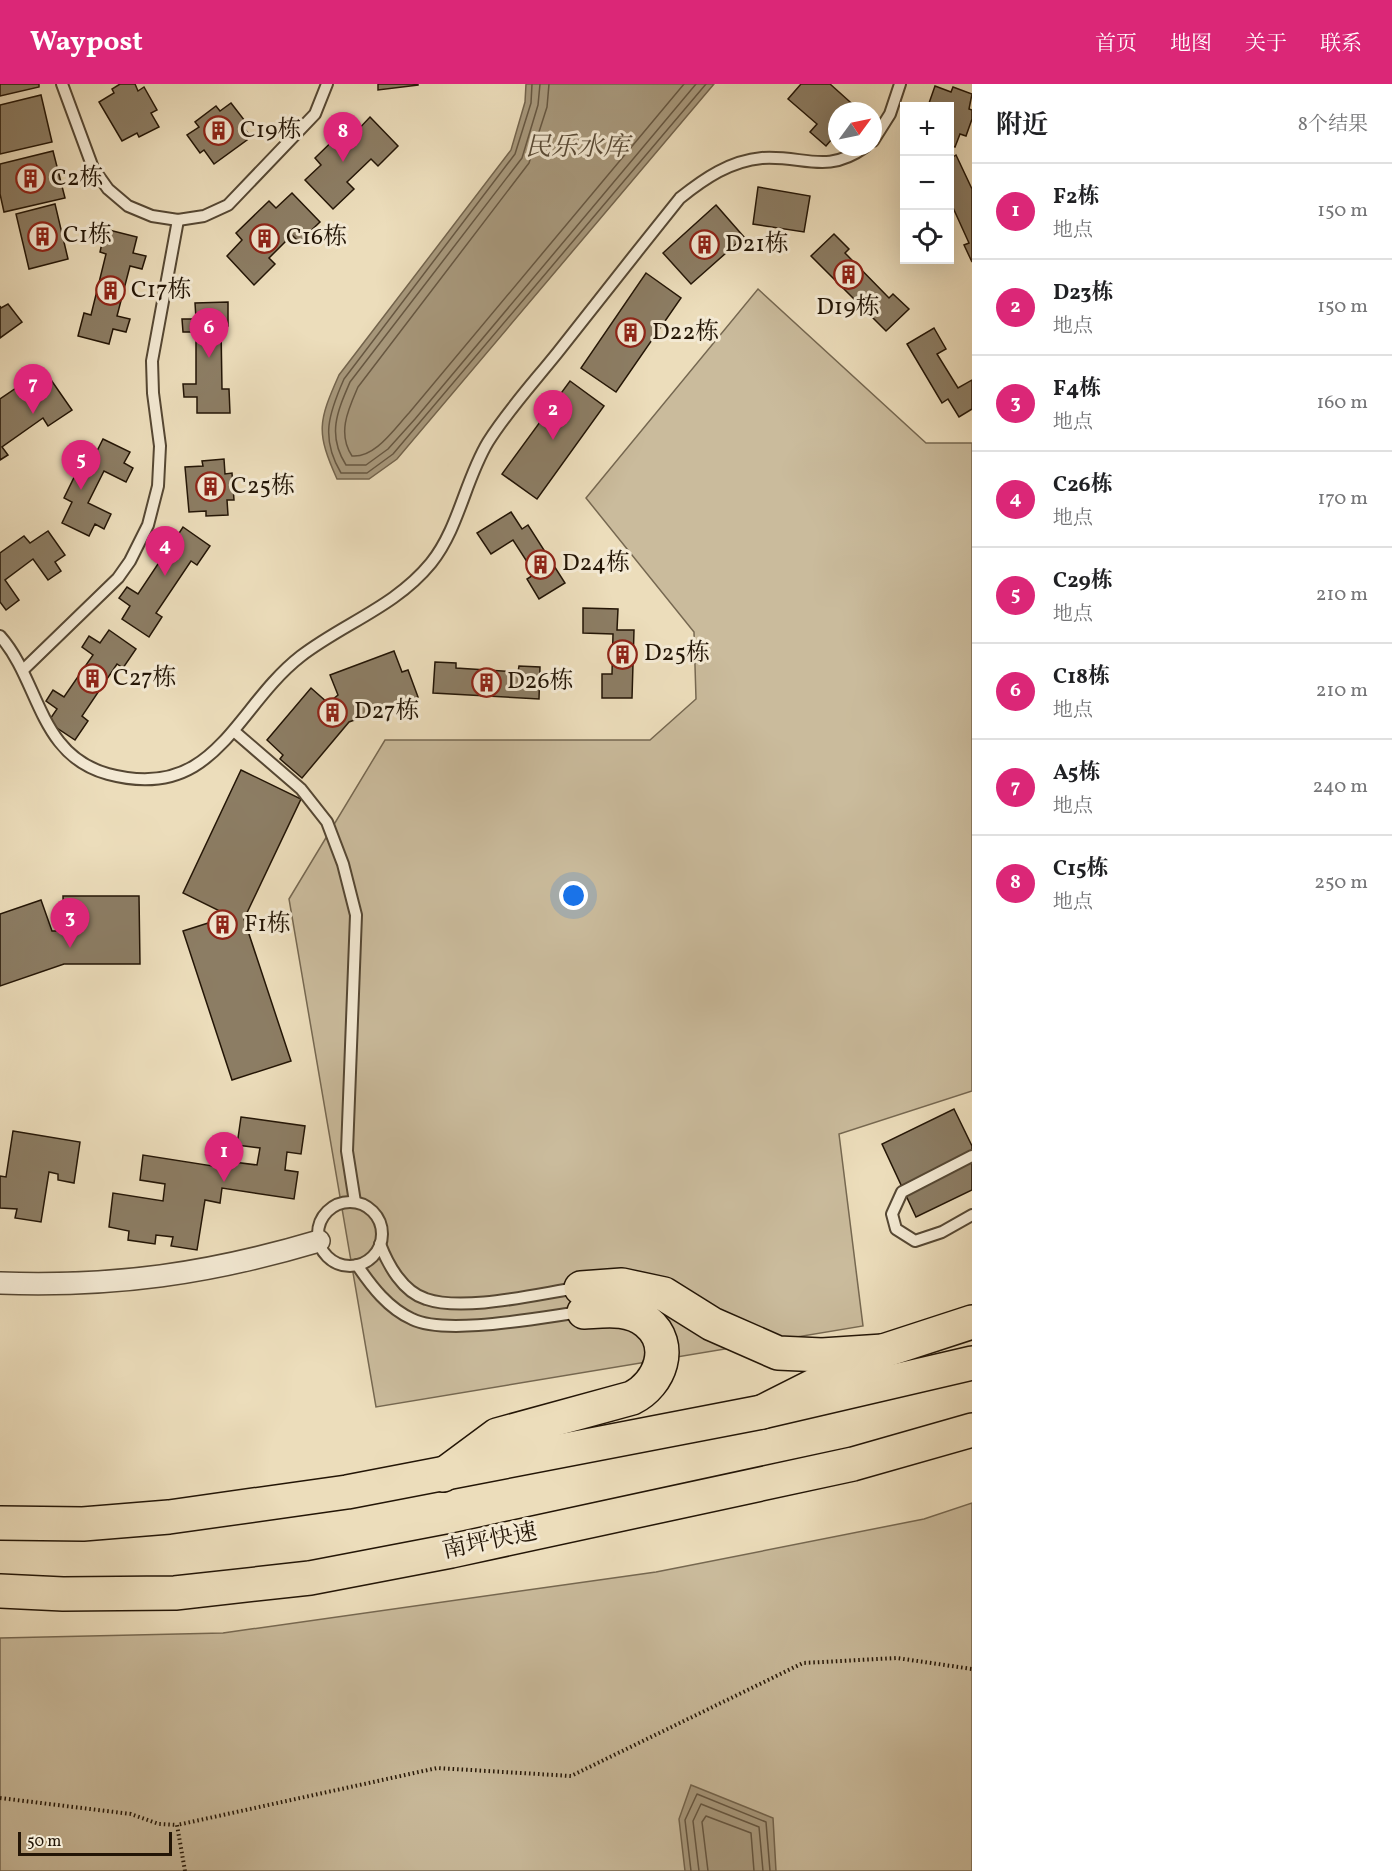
<!DOCTYPE html>
<html lang="zh">
<meta charset="utf-8">
<style>
:root{--surface:#fff;--page:#f6f6f6;--text:#202124;--muted:#757577;--line:#e0e0e0;--accent:#db2777}
body{margin:0;font-family:Vollkorn,"Noto Serif SC",serif;background:var(--page);color:var(--text)}
.controls{position:absolute;right:18px;top:18px;display:grid;overflow:hidden;border-radius:0px;box-shadow:0 6px 24px #0002}
.controls button{width:54px;height:54px;display:grid;place-items:center;padding:0;border:0;border-bottom:2px solid var(--line);background:var(--surface);color:var(--text);font:30px sans-serif}
.compass{position:absolute;left:828px;top:18px;width:54px;height:54px;border-radius:50%;background:var(--surface);box-shadow:0 6px 24px #0002;rotate:57deg}
.scale{position:absolute;left:18px;bottom:15px;width:154px;box-sizing:border-box;padding-left:6px;border:3px solid #231506;border-top:0;font-size:16px;line-height:21px;white-space:nowrap;color:#231506;-webkit-text-stroke:4px #f3e9d3;paint-order:stroke}
.you{position:absolute;left:574px;top:812px;width:21px;height:21px;margin:-15px;border:4px solid #fff;border-radius:50%;background:#1a73e8;box-shadow:0 0 0 9px #1a73e833}
.badge{display:grid;place-items:center;width:39px;height:39px;border-radius:50%;background:var(--accent);color:#fff;font-size:20px;font-weight:700}
.pin{position:absolute;translate:-50% -50px;filter:drop-shadow(0 2px 3px #0008)}
.pin::after{content:'';position:absolute;top:32px;width:21px;height:18px;background:inherit;clip-path:polygon(0 0,100% 0,50% 100%)}
.list{margin:0;padding:0;list-style:none}
h2{display:flex;justify-content:space-between;align-items:center;height:78px;margin:0;padding:0 24px;font-size:26px}
h2 small{font-size:20px;font-weight:400;color:var(--muted)}
.list li{display:grid;grid-template-columns:39px 1fr auto;gap:18px;align-items:center;box-sizing:border-box;height:96px;padding:0 24px;border-top:2px solid var(--line)}
.list b{display:block;font-size:22px;white-space:nowrap}
.list p{margin:0;font-size:20px;white-space:nowrap;color:var(--muted)}
.list em{font-size:20px;font-style:normal;color:var(--muted)}
.icon{flex:none;width:33px;height:33px;fill:none;stroke:currentColor;stroke-width:2;stroke-linecap:round;stroke-linejoin:round}
.map{position:relative;flex:none;width:972px;height:1787px;overflow:hidden}
header{display:flex;align-items:center;gap:36px;box-sizing:border-box;height:84px;padding:0 30px;background:var(--accent);color:#fff}
header strong{font-size:28px}
nav{display:flex;gap:33px;margin-inline-start:auto;font-size:21px}
main{display:flex}
aside{flex:1;background:var(--surface)}
.map>svg:first-child{display:block}
.green{fill:#cabb9c;stroke:#766851;stroke-width:1.5}
.water{fill:#a8997d;stroke:#73644d;stroke-width:1.5}
.lines{fill:none;stroke-linecap:round;stroke-linejoin:round}
.shore{stroke:#665742;stroke-width:1.5}
.building{fill:#8c7d64;stroke:#231506;stroke-width:1.5}
.service-casing{stroke:#554733;stroke-width:14}
.minor-casing{stroke:#554733;stroke-width:24}
.trunk-casing{stroke:#231506;stroke-width:36}
.motorway-casing{stroke:#231506;stroke-width:36}
.path{stroke:#231506;stroke-width:4;stroke-dasharray:1.5 3;stroke-linecap:butt}
.service{stroke:#f3e9d3;stroke-width:10}
.minor{stroke:#f3e9d3;stroke-width:21}
.trunk{stroke:#ecddbb;stroke-width:33}
.motorway{stroke:#ecddbb;stroke-width:33}
.labels{text-anchor:middle;dominant-baseline:central;stroke-width:6;stroke-linejoin:round;paint-order:stroke}
.poi-label{font-size:24px;fill:#231506;stroke:#f3e9d3;text-anchor:start}
.street-label{font-size:24px;fill:#231506;stroke:#f3e9d3}
.water-label{font-size:26px;font-style:italic;fill:#584a36;stroke:#f3e9d3}
</style>
<header>
<strong>Waypost</strong>
<nav><a>首页</a><a>地图</a><a>关于</a><a>联系</a></nav>
</header>
<main>
<div class="map">
<svg width="972" height="1787" viewBox="0 0 972 1787">
<rect width="100%" height="100%" fill="#ecddbb"/>
<filter id="stains"><feTurbulence type="fractalNoise" baseFrequency=".00333" numOctaves="4"/><feColorMatrix values="0 0 0 0 .2 0 0 0 0 .09 0 0 0 0 .02 0 0 0 .5 -.17"/></filter>
<radialGradient id="worn" r=".72"><stop offset=".6" stop-color="#630" stop-opacity="0"/><stop offset="1" stop-color="#630" stop-opacity=".3"/></radialGradient>
<!-- green -->
<g class="green">
<path d="M 758,205 L 926,359 L 972,359 L 972,1007 L 839,1050 L 863,1242 L 376,1323 L 289,815 L 385,656 L 650,656 L 696,615 L 694,548 L 586,414 Z"/>
<path d="M 972,1419 L 972,1787 L 0,1787 L 0,1554 L 223,1549 L 656,1488 L 924,1435 Z"/>
</g>
<!-- water -->
<g class="water">
<path d="M 526,0 L 714,0 L 397,375 L 369,395 L 337,395 C 316,348 318,338 339,291 L 511,66 L 525,18 Z"/>
<path d="M 691,1701 L 773,1734 L 776,1787 L 685,1787 L 679,1735 Z"/>
</g>
<g class="lines">
<!-- shore -->
<g class="shore">
<path d="M 532,0 L 531,19 L 515,70 L 344,295 C 329,329 320,354 341,389 L 367,389 L 393,370 L 706,0"/>
<path d="M 540,0 L 538,21 L 522,74 L 350,298 C 337,328 327,351 346,381 L 366,381 L 388,365 L 415,335 L 696,0"/>
<path d="M 549,0 L 547,23 L 529,79 L 358,303 C 348,326 337,349 352,372 C 375,374 394,345 409,329 L 684,0"/>
<path d="M 691,1787 L 685,1736 L 697,1710 L 766,1738 L 770,1787"/>
<path d="M 699,1787 L 693,1737 L 701,1720 L 759,1743 L 763,1787"/>
<path d="M 708,1787 L 702,1738 L 706,1732 L 751,1749 L 754,1787"/>
</g>
</g>
<!-- building -->
<g class="building">
<path d="M 0,0 L 39,0 L 39,3 L 0,12 Z"/>
<path d="M 120,0 L 135,0 L 138,7 L 144,3 L 157,26 L 151,29 L 159,43 L 139,53 L 137,49 L 122,57 L 99,18 L 114,9 L 112,5 Z"/>
<path d="M 378,0 L 418,0 L 418,1 L 378,6 Z"/>
<path d="M 801,0 L 830,0 L 859,26 L 837,27 L 837,49 L 826,62 L 810,48 L 817,40 L 788,15 Z"/>
<path d="M 935,2 L 951,8 L 953,3 L 972,10 L 969,25 L 972,26 L 972,35 L 966,52 L 960,50 L 955,63 L 950,61 L 950,22 L 928,22 Z"/>
<path d="M 41,11 L 52,58 L 0,70 L 0,21 Z"/>
<path d="M 231,19 L 245,37 L 241,40 L 251,53 L 214,80 L 204,66 L 200,69 L 187,51 L 199,43 L 195,38 L 216,22 L 220,27 Z"/>
<path d="M 370,33 L 398,62 L 378,82 L 371,75 L 347,98 L 354,105 L 333,125 L 305,96 L 321,81 L 315,74 L 348,42 L 355,49 Z"/>
<path d="M 53,67 L 65,114 L 4,128 L 0,110 L 0,80 Z"/>
<path d="M 956,71 L 972,105 L 972,178 L 964,161 L 969,159 L 950,117 L 950,75 Z"/>
<path d="M 758,103 L 810,112 L 804,148 L 753,140 Z"/>
<path d="M 292,109 L 320,138 L 299,158 L 292,151 L 269,174 L 275,180 L 254,201 L 227,172 L 242,156 L 236,149 L 269,117 L 276,124 Z"/>
<path d="M 55,120 L 68,175 L 29,185 L 16,130 Z"/>
<path d="M 716,121 L 744,153 L 691,200 L 663,169 Z"/>
<path d="M 105,145 L 137,153 L 133,169 L 146,172 L 142,185 L 130,182 L 117,232 L 130,235 L 126,248 L 113,245 L 109,260 L 78,252 L 84,229 L 91,231 L 106,170 L 100,168 Z"/>
<path d="M 834,150 L 849,165 L 845,169 L 889,214 L 893,210 L 909,225 L 886,247 L 811,172 Z"/>
<path d="M 646,189 L 681,214 L 616,308 L 581,284 Z"/>
<path d="M 228,218 L 228,242 L 221,242 L 222,305 L 229,305 L 230,329 L 197,329 L 197,313 L 184,313 L 183,300 L 196,300 L 196,248 L 183,248 L 182,235 L 196,235 L 195,219 Z"/>
<path d="M 8,220 L 22,238 L 0,254 L 0,222 L 1,224 Z"/>
<path d="M 934,244 L 946,265 L 937,270 L 958,304 L 972,296 L 972,325 L 959,333 L 948,315 L 942,319 L 907,260 Z"/>
<path d="M 49,293 L 72,326 L 48,342 L 43,334 L 2,363 L 8,371 L 0,376 L 0,315 L 25,298 L 31,305 Z"/>
<path d="M 570,297 L 604,322 L 537,415 L 502,390 Z"/>
<path d="M 103,355 L 130,368 L 124,379 L 133,384 L 126,398 L 104,387 L 88,419 L 111,430 L 104,445 L 95,440 L 89,452 L 62,439 L 72,418 L 64,414 L 85,371 L 93,375 Z"/>
<path d="M 224,375 L 225,390 L 232,389 L 234,416 L 227,416 L 228,431 L 206,432 L 206,427 L 189,428 L 185,383 L 203,382 L 202,377 Z"/>
<path d="M 511,428 L 522,445 L 528,441 L 565,499 L 539,515 L 527,495 L 535,490 L 513,456 L 491,470 L 477,449 Z"/>
<path d="M 183,443 L 210,462 L 197,481 L 191,477 L 156,529 L 162,533 L 149,553 L 122,535 L 130,522 L 119,514 L 127,503 L 138,510 L 166,468 L 155,460 L 163,449 L 174,457 Z"/>
<path d="M 48,447 L 65,471 L 55,478 L 61,487 L 48,496 L 33,475 L 5,496 L 19,516 L 6,526 L 0,518 L 0,469 L 24,452 L 30,459 Z"/>
<path d="M 583,524 L 618,525 L 617,546 L 634,546 L 632,614 L 602,614 L 602,590 L 612,590 L 613,550 L 583,549 Z"/>
<path d="M 109,546 L 136,565 L 123,584 L 117,580 L 82,632 L 88,637 L 75,656 L 48,638 L 57,625 L 46,617 L 53,606 L 64,613 L 93,571 L 82,563 L 89,552 L 100,559 Z"/>
<path d="M 394,567 L 402,588 L 408,586 L 418,613 L 349,638 L 302,694 L 280,675 L 283,671 L 267,656 L 311,604 L 328,619 L 338,611 L 330,591 Z"/>
<path d="M 435,578 L 456,579 L 456,584 L 518,588 L 519,582 L 540,583 L 539,615 L 433,609 Z"/>
<path d="M 241,686 L 301,715 L 244,835 L 291,977 L 232,996 L 183,847 L 230,832 L 183,809 Z"/>
<path d="M 63,812 L 139,812 L 140,880 L 64,880 L 0,902 L 0,830 L 41,816 L 52,847 L 64,847 Z"/>
<path d="M 954,1025 L 972,1062 L 972,1106 L 916,1133 L 882,1060 Z"/>
<path d="M 241,1033 L 305,1042 L 301,1070 L 287,1068 L 285,1086 L 298,1088 L 294,1115 L 222,1104 L 220,1119 L 205,1116 L 197,1166 L 171,1162 L 173,1153 L 156,1151 L 155,1160 L 128,1156 L 129,1147 L 109,1143 L 113,1109 L 163,1117 L 165,1100 L 140,1096 L 143,1071 L 225,1084 L 226,1077 L 257,1081 L 260,1064 L 237,1061 Z"/>
<path d="M 13,1047 L 80,1058 L 74,1099 L 58,1096 L 58,1090 L 49,1088 L 41,1138 L 15,1134 L 17,1125 L 0,1124 L 0,1092 L 6,1093 Z"/>
</g>
<g class="lines">
<defs>
<g id="service">
<path d="M 62,0 L 93,84 L 108,105 L 128,122 L 152,132 L 178,136 L 204,132 L 228,121 L 315,30 L 327,0"/>
<path d="M 873,57 L 890,30 L 900,0"/>
<path d="M 0,552 C 40,597 38,671 108,690 C 216,719 234,624 301,572 C 344,539 395,523 431,479 C 459,444 465,396 488,358 C 508,326 534,298 558,268 C 598,217 639,165 680,114 C 705,94 730,77 762,74 C 803,71 826,91 865,63"/>
<path d="M 23,586 L 118,494 L 130,477 L 148,441 L 158,402 L 160,362 L 153,309 L 152,277 L 178,136"/>
<path d="M 235,648 L 301,705 L 327,738 L 343,780 L 356,831 L 347,1067 L 355,1118"/>
<path d="M 972,1072 L 902,1108 L 892,1130 L 896,1145 L 915,1157 L 942,1148 L 972,1131"/>
<circle cx="350" cy="1150" r="32"/>
<path d="M 380,1160 C 388,1181 403,1208 426,1215 C 464,1228 537,1210 577,1204"/>
<path d="M 357,1181 C 372,1203 388,1224 412,1235 C 446,1252 542,1233 581,1228"/>
</g>
<path id="minor" d="M 0,1199 C 115,1203 208,1190 319,1157"/>
<g id="trunk">
<path d="M 0,1439 L 83,1440 L 169,1433 L 347,1408 L 762,1328 L 972,1279"/>
<path d="M 0,1507 L 63,1510 L 175,1509 L 310,1494 L 451,1467 L 853,1380 L 972,1346"/>
</g>
<g id="motorway">
<path d="M 581,1204 L 622,1201 L 664,1210 L 712,1240 L 778,1269 L 822,1271 L 883,1267"/>
<path d="M 762,1328 L 883,1267 L 972,1238"/>
<path d="M 443,1391 L 497,1351 L 632,1314 C 660,1300 675,1261 647,1238 C 629,1223 605,1227 584,1228"/>
</g>
</defs>
<!-- service casing -->
<use href="#service" class="service-casing"/>
<!-- minor casing -->
<use href="#minor" class="minor-casing"/>
<!-- trunk casing -->
<use href="#trunk" class="trunk-casing"/>
<!-- motorway casing -->
<use href="#motorway" class="motorway-casing"/>
<!-- path -->
<g class="path">
<path d="M 0,1714 L 131,1730 L 159,1740 L 177,1741"/>
<path d="M 185,1787 L 177,1741 L 437,1684 L 571,1692 L 803,1579 L 897,1574 L 972,1585"/>
</g>
<!-- service -->
<use href="#service" class="service"/>
<!-- minor -->
<use href="#minor" class="minor"/>
<!-- trunk -->
<use href="#trunk" class="trunk"/>
<!-- motorway -->
<use href="#motorway" class="motorway"/>
</g>
<!-- icons -->
<defs>
<symbol id="building-ring" viewBox="-11 -11 22 22"><circle r="9.5" fill="#f3e9d3" stroke="#8f2418" stroke-width="1.5"/><path d="M-4-6H4V6H1V3H-1V6H-4ZM-2.5-4.3h1.7v1.8h-1.7ZM.8-4.3h1.7v1.8H.8ZM-2.5-1h1.7V.8h-1.7ZM.8-1h1.7V.8H.8Z" fill="#8f2418"/></symbol>
</defs>
<g fill-rule="evenodd">
<use href="#building-ring" x="202" y="30" width="33" height="33"/>
<use href="#building-ring" x="14" y="78" width="33" height="33"/>
<use href="#building-ring" x="26" y="136" width="33" height="33"/>
<use href="#building-ring" x="248" y="138" width="33" height="33"/>
<use href="#building-ring" x="688" y="144" width="33" height="33"/>
<use href="#building-ring" x="832" y="174" width="33" height="33"/>
<use href="#building-ring" x="94" y="190" width="33" height="33"/>
<use href="#building-ring" x="614" y="232" width="33" height="33"/>
<use href="#building-ring" x="194" y="386" width="33" height="33"/>
<use href="#building-ring" x="524" y="464" width="33" height="33"/>
<use href="#building-ring" x="606" y="554" width="33" height="33"/>
<use href="#building-ring" x="76" y="578" width="33" height="33"/>
<use href="#building-ring" x="470" y="582" width="33" height="33"/>
<use href="#building-ring" x="316" y="612" width="33" height="33"/>
<use href="#building-ring" x="206" y="824" width="33" height="33"/>
</g>
<g class="labels">
<!-- poi labels -->
<g class="poi-label">
<text x="240" y="47">C19栋</text>
<text x="51" y="95">C2栋</text>
<text x="63" y="152">C1栋</text>
<text x="286" y="154">C16栋</text>
<text x="725" y="161">D21栋</text>
<text x="131" y="207">C17栋</text>
<text x="848" y="224" text-anchor="middle">D19栋</text>
<text x="652" y="249">D22栋</text>
<text x="231" y="403">C25栋</text>
<text x="562" y="480">D24栋</text>
<text x="644" y="570">D25栋</text>
<text x="113" y="595">C27栋</text>
<text x="507" y="598">D26栋</text>
<text x="354" y="628">D27栋</text>
<text x="244" y="841">F1栋</text>
</g>
<!-- street labels -->
<g class="street-label">
<text transform="translate(490 1458) rotate(-12)">南坪快速</text>
</g>
<!-- water labels -->
<g class="water-label">
<text x="577" y="64">民乐水库</text>
</g>
</g>
<rect width="100%" height="100%" filter="url(#stains)"/>
<rect width="100%" height="100%" fill="url(#worn)"/>
</svg>
<div class="controls">
<button>+</button>
<button>−</button>
<button><svg class="icon" aria-label="locate" viewBox="0 0 24 24"><circle cx="12" cy="12" r="6"/><path d="M12 2v4M12 18v4M2 12h4M18 12h4"/></svg></button>
</div>
<svg class="compass" viewBox="-18 -18 36 36"><path d="M0-13l5 13h-10z" fill="#e53935"/><path d="M0 13l5-13h-10z" fill="#757577"/></svg>
<div class="scale">50 m</div>
<div class="you"></div>
<div class="pin badge" style="left:224px;top:1098px">1</div>
<div class="pin badge" style="left:553px;top:356px">2</div>
<div class="pin badge" style="left:70px;top:864px">3</div>
<div class="pin badge" style="left:165px;top:492px">4</div>
<div class="pin badge" style="left:81px;top:406px">5</div>
<div class="pin badge" style="left:209px;top:274px">6</div>
<div class="pin badge" style="left:33px;top:330px">7</div>
<div class="pin badge" style="left:343px;top:78px">8</div>
</div>
<aside>
<h2>附近<small>8个结果</small></h2>
<ul class="list">
<li><span class="badge">1</span><div><b>F2栋</b><p>地点</p></div><em>150 m</em></li>
<li><span class="badge">2</span><div><b>D23栋</b><p>地点</p></div><em>150 m</em></li>
<li><span class="badge">3</span><div><b>F4栋</b><p>地点</p></div><em>160 m</em></li>
<li><span class="badge">4</span><div><b>C26栋</b><p>地点</p></div><em>170 m</em></li>
<li><span class="badge">5</span><div><b>C29栋</b><p>地点</p></div><em>210 m</em></li>
<li><span class="badge">6</span><div><b>C18栋</b><p>地点</p></div><em>210 m</em></li>
<li><span class="badge">7</span><div><b>A5栋</b><p>地点</p></div><em>240 m</em></li>
<li><span class="badge">8</span><div><b>C15栋</b><p>地点</p></div><em>250 m</em></li>
</ul>
</aside>
</main>
